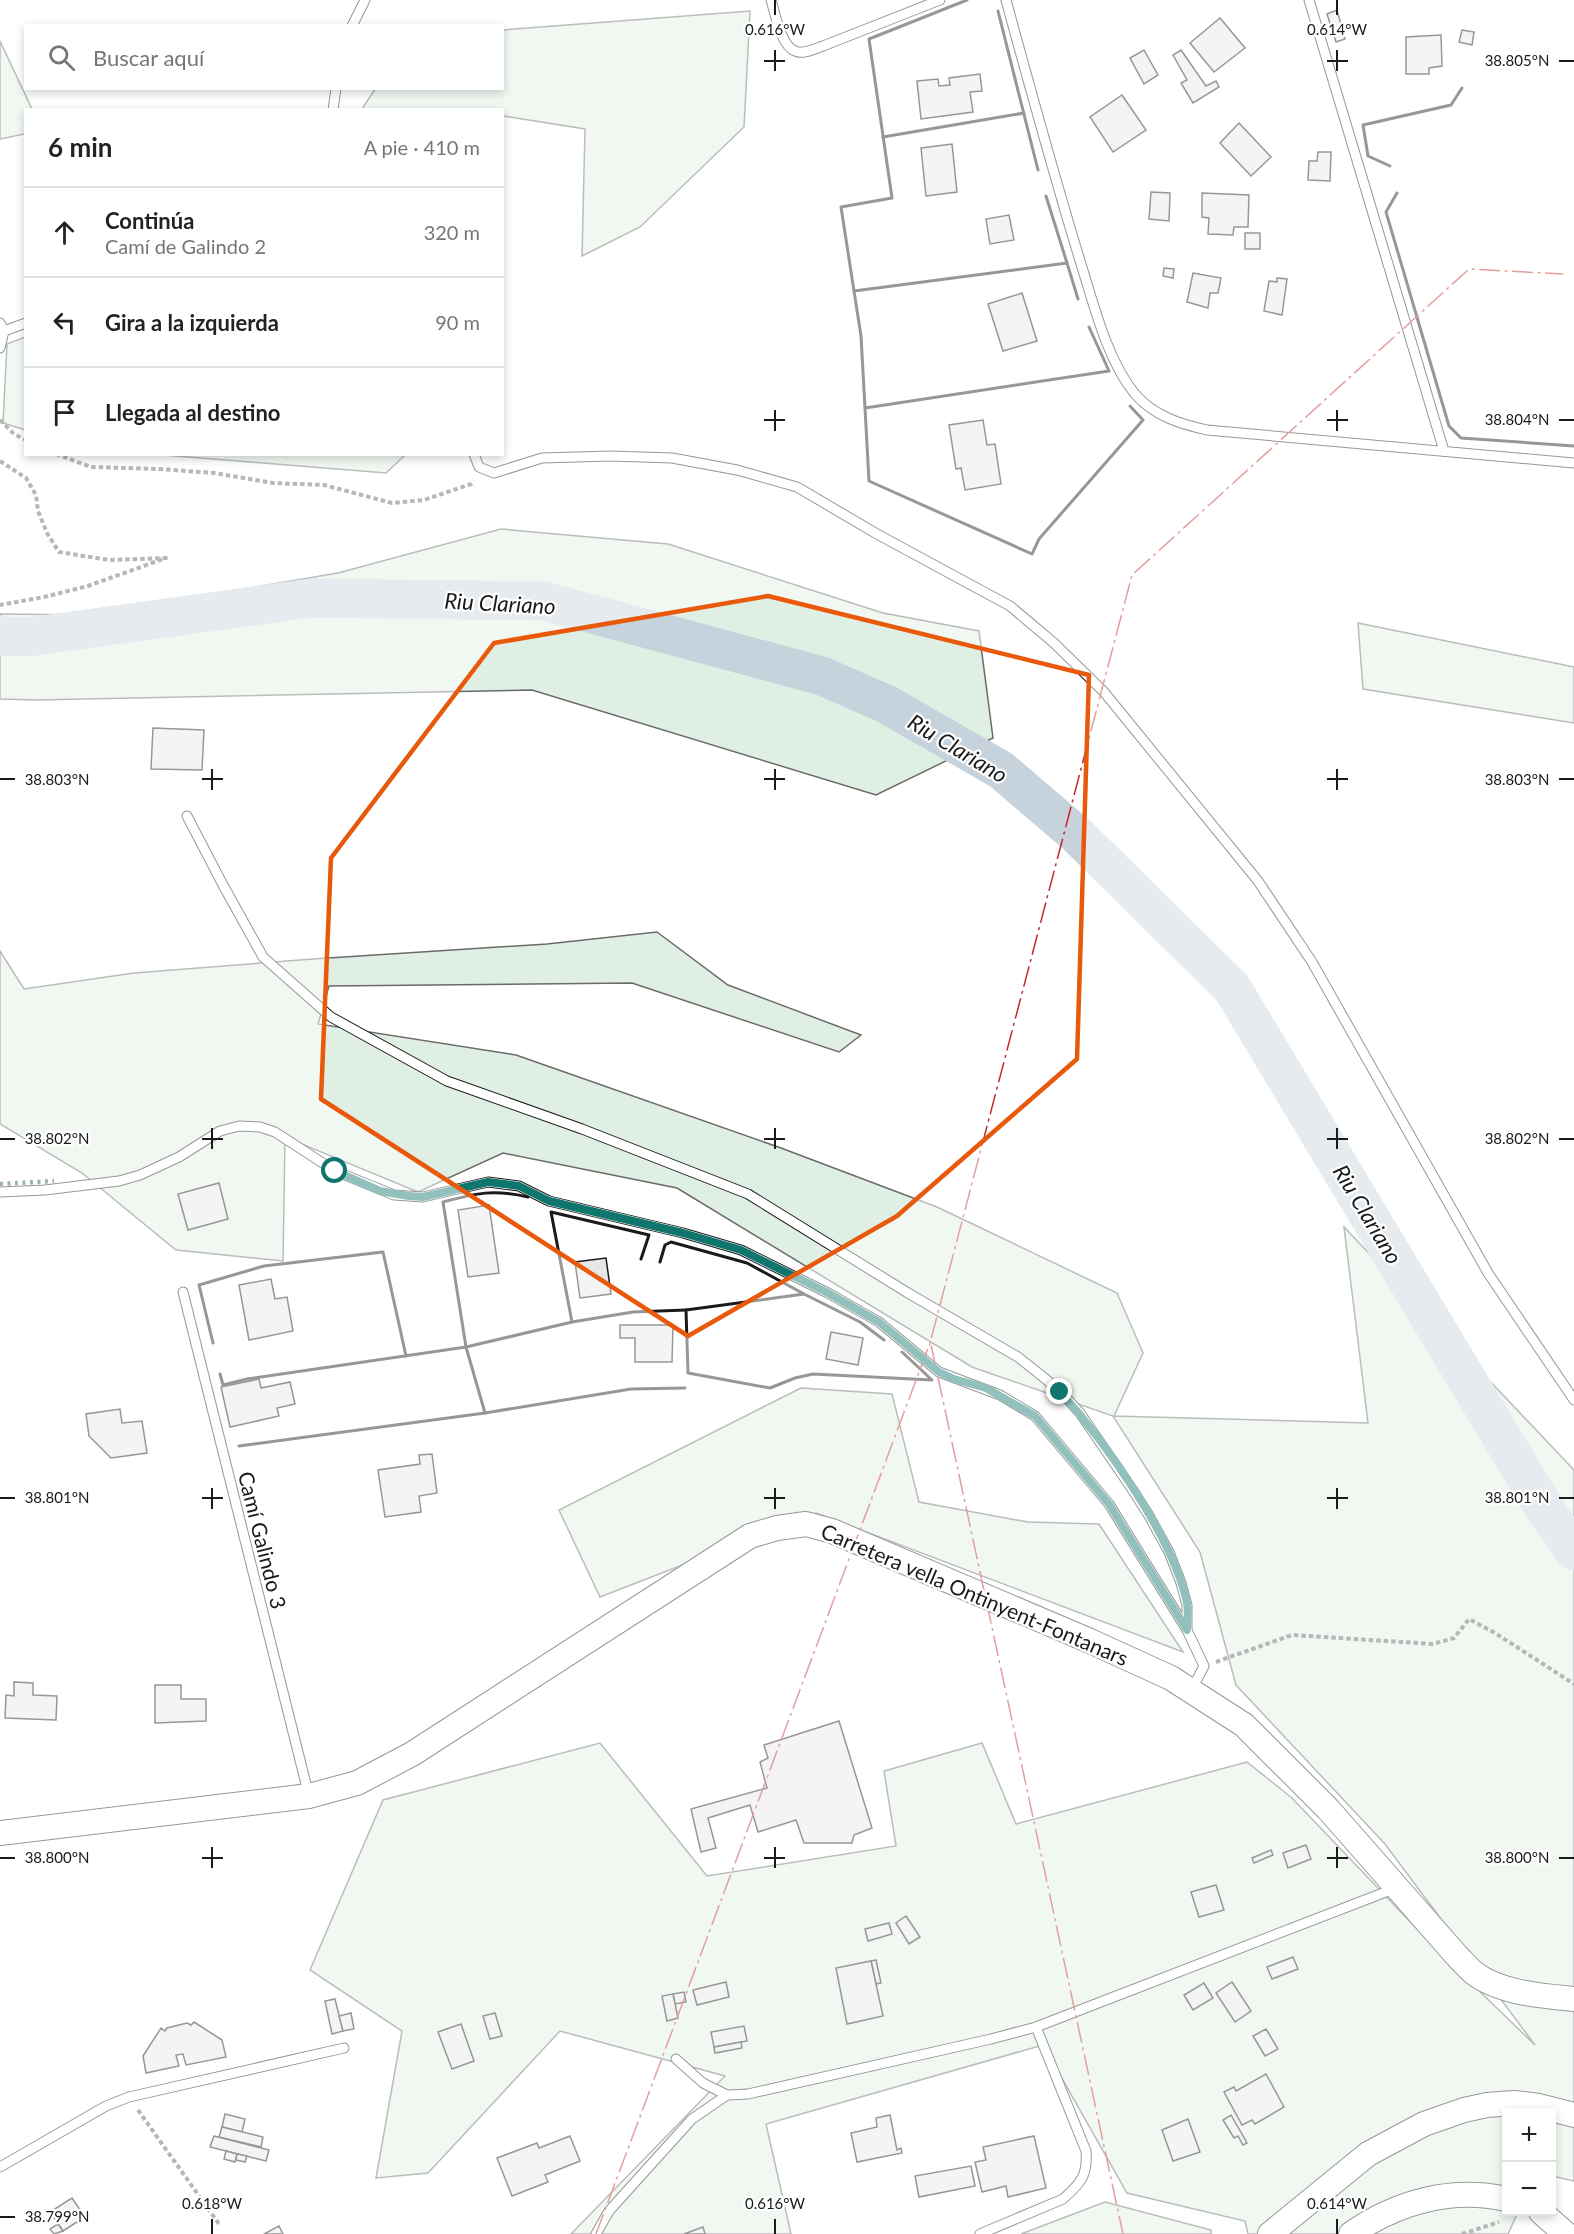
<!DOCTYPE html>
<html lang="es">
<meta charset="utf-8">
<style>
:root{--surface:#fff;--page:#f2f2f2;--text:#222;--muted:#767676;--line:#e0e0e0}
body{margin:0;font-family:Lato,sans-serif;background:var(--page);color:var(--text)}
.controls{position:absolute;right:18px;bottom:18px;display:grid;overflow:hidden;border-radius:0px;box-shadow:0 3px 9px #0003}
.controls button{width:54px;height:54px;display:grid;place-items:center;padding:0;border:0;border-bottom:2px solid var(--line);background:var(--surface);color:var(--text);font:30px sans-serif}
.stop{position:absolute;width:18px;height:18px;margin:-14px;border:4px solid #0f766e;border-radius:50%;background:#fff}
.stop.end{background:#0f766e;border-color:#fff;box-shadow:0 2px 6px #0008}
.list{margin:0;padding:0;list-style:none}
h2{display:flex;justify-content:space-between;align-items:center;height:78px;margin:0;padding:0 24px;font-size:26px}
h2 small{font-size:20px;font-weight:400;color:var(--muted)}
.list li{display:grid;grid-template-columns:39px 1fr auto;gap:18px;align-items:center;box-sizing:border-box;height:90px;padding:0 24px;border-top:2px solid var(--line)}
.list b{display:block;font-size:22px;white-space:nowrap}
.list p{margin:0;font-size:20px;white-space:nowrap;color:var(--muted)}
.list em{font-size:20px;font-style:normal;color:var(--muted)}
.icon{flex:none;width:33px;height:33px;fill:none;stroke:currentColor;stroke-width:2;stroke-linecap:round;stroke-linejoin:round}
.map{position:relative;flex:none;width:1574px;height:2234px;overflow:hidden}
.search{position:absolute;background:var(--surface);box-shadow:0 3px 9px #0003;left:24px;top:24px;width:480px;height:66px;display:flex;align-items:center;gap:15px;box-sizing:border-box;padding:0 21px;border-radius:0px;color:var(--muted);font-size:22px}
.panel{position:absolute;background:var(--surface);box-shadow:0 3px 9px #0003;left:24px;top:108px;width:480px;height:348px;border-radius:0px}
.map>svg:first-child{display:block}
.green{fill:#e0efe3;stroke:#6a6a6a;stroke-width:1.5}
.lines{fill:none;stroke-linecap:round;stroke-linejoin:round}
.river{stroke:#c6d2dc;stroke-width:39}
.building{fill:#e6e6e6;stroke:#1a1a1a;stroke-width:1.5}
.service-casing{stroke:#1a1a1a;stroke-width:11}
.tertiary-casing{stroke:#1a1a1a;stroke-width:26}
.path{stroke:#5f5f5f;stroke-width:4;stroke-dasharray:4.5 3;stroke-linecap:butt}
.service{stroke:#fff;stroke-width:9}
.tertiary{stroke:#fff;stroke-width:24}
.hedge{stroke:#2b5a34;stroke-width:4.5;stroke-dasharray:3 4.5;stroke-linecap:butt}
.wall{stroke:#1a1a1a;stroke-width:3}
.power{stroke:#c62828;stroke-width:1.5;stroke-dasharray:21 4.5 3 4.5;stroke-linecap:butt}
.route{stroke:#0f766e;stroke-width:8}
.marked{fill:none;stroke:#e8590c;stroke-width:4.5;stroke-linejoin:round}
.ticks{fill:none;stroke:#1a1a1a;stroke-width:2}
.labels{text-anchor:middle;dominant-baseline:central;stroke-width:4.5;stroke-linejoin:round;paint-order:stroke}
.street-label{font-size:21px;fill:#1a1a1a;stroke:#fff}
.water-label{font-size:22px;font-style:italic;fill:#1a1a1a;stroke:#fff}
.ticks-label{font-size:15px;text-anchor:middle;fill:#1a1a1a;stroke:#fff;stroke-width:4.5;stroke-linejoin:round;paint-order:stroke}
</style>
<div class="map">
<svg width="1574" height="2234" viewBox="0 0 1574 2234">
<rect width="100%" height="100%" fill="#fff"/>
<!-- green -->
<g class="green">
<path d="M 750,11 L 744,127 L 640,227 L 582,256 L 585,129 L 503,116 L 502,110 L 362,109 L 375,89 L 502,88 L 503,30 Z"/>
<path d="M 0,41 L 32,109 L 26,110 L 25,134 L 0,139 Z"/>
<path d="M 25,337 L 26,337 L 25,430 L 3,423 L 7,344 Z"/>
<path d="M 163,455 L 405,455 L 386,473 Z"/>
<path d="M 501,529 L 668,544 L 883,613 L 979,631 L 993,738 L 876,795 L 532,690 L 36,700 L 0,699 L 0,614 L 92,615 L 338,573 Z"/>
<path d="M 1358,623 L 1574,667 L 1574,723 L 1363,689 Z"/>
<path d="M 657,932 L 728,985 L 861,1035 L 839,1052 L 632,983 L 329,986 L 318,1024 L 516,1055 L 781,1148 L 937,1207 L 1117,1293 L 1143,1353 L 1114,1416 L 1368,1423 L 1344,1227 L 1574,1470 L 1574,2181 L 1552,2176 L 1552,2112 L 1506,2112 L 1506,2212 L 1518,2212 L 1508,2234 L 1248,2234 L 1245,2221 L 1127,2193 L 1043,2045 L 766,2124 L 791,2234 L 571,2234 L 725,2076 L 560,2031 L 428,2173 L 376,2178 L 402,2031 L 310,1970 L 383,1800 L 600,1743 L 707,1876 L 896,1846 L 884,1771 L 982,1743 L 1016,1824 L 1247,1762 L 1292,1798 L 1440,1953 L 1535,2045 L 1385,1844 L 1236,1685 L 1200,1552 L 1113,1416 L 972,1367 L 677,1188 L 503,1153 L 418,1192 L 285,1137 L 283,1261 L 176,1250 L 82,1173 L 0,1124 L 0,951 L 24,989 L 134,973 L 313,959 L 547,944 Z"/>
<path d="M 801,1388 L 892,1394 L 919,1502 L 1028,1522 L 1099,1524 L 1183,1652 L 816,1513 L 600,1597 L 559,1510 Z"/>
<path d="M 1105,2202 L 1211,2230 L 1211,2234 L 1021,2234 Z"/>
</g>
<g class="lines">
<!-- river -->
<path class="river" d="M 0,636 L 28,637 L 311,598 L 544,601 L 822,676 L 886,704 L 1001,770 L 1077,835 L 1232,988 L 1543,1506 L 1574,1551"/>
</g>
<!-- building -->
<g class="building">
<path d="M 1337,10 L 1345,39 L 1336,42 L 1327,14 Z"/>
<path d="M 1220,18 L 1245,48 L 1214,72 L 1190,43 Z"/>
<path d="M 1462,30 L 1474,32 L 1472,45 L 1459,42 Z"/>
<path d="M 1441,35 L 1442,66 L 1429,68 L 1429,74 L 1406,74 L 1406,37 Z"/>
<path d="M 1144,50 L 1158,75 L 1144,84 L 1130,58 Z"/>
<path d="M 1181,50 L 1206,86 L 1216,81 L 1219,87 L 1193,103 L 1181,83 L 1187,80 L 1173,55 Z"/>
<path d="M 980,74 L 982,91 L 970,92 L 973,112 L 921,119 L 917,81 L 938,79 L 939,86 L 950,85 L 949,78 Z"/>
<path d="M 1122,95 L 1146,130 L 1113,152 L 1090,117 Z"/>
<path d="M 1239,123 L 1271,157 L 1251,176 L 1220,143 Z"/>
<path d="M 952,144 L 957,192 L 926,196 L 921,148 Z"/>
<path d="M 1318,152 L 1331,152 L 1330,181 L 1308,180 L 1309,161 L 1317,161 Z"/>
<path d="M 1151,192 L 1170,193 L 1169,221 L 1149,219 Z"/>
<path d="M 1202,193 L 1249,195 L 1248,227 L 1234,227 L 1233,235 L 1208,234 L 1209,218 L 1202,217 Z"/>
<path d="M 1009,215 L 1014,240 L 990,244 L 986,219 Z"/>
<rect x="1245" y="233" width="15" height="16"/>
<path d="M 1164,268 L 1174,269 L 1173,278 L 1163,276 Z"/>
<path d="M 1193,273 L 1221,278 L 1218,293 L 1210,293 L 1208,308 L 1187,302 Z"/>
<path d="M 1277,278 L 1287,279 L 1282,315 L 1264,311 L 1269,281 L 1277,282 Z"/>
<path d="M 1022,293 L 1037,341 L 1003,351 L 988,304 Z"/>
<path d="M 983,420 L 987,445 L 995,444 L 1001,484 L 965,490 L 961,468 L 956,469 L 949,425 Z"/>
<path d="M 153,728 L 204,730 L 202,770 L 151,769 Z"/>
<path d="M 219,1183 L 228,1219 L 188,1230 L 178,1194 Z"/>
<path d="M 489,1205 L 499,1273 L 468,1277 L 458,1210 Z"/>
<path d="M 606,1258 L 611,1294 L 580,1298 L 575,1262 Z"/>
<path d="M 271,1279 L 275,1299 L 287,1297 L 293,1331 L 249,1340 L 239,1285 Z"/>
<path d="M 620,1325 L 673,1325 L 672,1362 L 635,1362 L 635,1338 L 620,1338 Z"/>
<path d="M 831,1332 L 863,1338 L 858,1365 L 826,1359 Z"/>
<path d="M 259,1379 L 261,1388 L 290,1382 L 295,1404 L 277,1408 L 279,1416 L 230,1427 L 221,1387 Z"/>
<path d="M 120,1409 L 122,1423 L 142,1421 L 147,1453 L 111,1458 L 89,1436 L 86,1414 Z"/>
<path d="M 432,1454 L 437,1493 L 419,1496 L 421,1512 L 385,1517 L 378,1470 L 420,1464 L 419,1455 Z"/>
<path d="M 14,1682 L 33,1683 L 33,1695 L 57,1696 L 56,1720 L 5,1718 L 6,1695 L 14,1696 Z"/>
<path d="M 155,1685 L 181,1685 L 181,1699 L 206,1699 L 206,1721 L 155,1723 Z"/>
<path d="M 839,1721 L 872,1828 L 854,1835 L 852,1843 L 804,1843 L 796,1820 L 758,1832 L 750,1805 L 708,1818 L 716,1848 L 701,1852 L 691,1809 L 767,1788 L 760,1762 L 768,1758 L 764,1745 Z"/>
<path d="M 1306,1845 L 1311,1859 L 1288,1868 L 1283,1853 Z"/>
<path d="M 1271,1850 L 1273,1855 L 1254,1863 L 1252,1858 Z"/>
<path d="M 1216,1885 L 1224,1910 L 1199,1917 L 1191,1892 Z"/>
<path d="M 906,1916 L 920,1937 L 909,1944 L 896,1923 Z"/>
<path d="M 889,1923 L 892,1934 L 868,1941 L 865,1929 Z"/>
<path d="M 1293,1957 L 1298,1969 L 1272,1979 L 1267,1967 Z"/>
<path d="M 876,1960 L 881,1983 L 876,1984 L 871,1961 Z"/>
<path d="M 871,1961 L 883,2016 L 847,2024 L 836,1968 Z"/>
<path d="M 726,1982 L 729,1997 L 697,2005 L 693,1990 Z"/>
<path d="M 1232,1982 L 1251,2011 L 1235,2022 L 1216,1993 Z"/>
<path d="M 1204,1983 L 1213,1998 L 1193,2010 L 1184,1995 Z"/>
<path d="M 684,1992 L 686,2002 L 675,2004 L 673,1994 Z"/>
<path d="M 673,1994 L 678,2018 L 667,2021 L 662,1996 Z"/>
<path d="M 335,1999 L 343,2031 L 332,2034 L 325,2001 Z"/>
<path d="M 351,2013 L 354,2029 L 343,2031 L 339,2016 Z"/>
<path d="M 495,2013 L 502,2036 L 490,2039 L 483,2016 Z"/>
<path d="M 194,2022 L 222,2040 L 226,2057 L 186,2065 L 183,2054 L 176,2055 L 179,2066 L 146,2073 L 143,2056 L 161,2028 L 165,2031 L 167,2028 L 187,2023 L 191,2025 Z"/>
<path d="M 461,2024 L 474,2061 L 452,2069 L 438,2032 Z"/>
<path d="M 744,2026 L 747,2041 L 714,2047 L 711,2032 Z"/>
<path d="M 1266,2029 L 1278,2049 L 1265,2056 L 1253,2036 Z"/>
<path d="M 741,2042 L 742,2048 L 715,2053 L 714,2047 Z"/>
<path d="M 1266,2074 L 1284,2107 L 1255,2124 L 1252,2120 L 1242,2125 L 1224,2092 L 1234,2087 L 1236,2091 Z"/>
<path d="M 225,2114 L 245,2119 L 242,2132 L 222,2127 Z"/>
<path d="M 890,2115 L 897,2150 L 901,2148 L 902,2153 L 857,2162 L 851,2133 L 877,2127 L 876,2118 Z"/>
<path d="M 1231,2115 L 1247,2143 L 1243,2145 L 1238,2136 L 1234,2138 L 1223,2120 Z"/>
<path d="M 1188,2119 L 1200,2152 L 1173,2161 L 1162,2130 Z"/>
<path d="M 222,2127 L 263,2137 L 261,2147 L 219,2137 Z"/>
<path d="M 214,2136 L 269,2150 L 266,2161 L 210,2147 Z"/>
<path d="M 570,2136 L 580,2161 L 545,2175 L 548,2182 L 512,2196 L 497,2158 L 537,2143 L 539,2148 Z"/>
<path d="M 1034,2136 L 1046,2188 L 1008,2197 L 1006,2186 L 982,2192 L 975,2162 L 986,2160 L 983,2147 Z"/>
<path d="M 226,2151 L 237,2154 L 235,2162 L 224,2159 Z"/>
<path d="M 237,2154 L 247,2156 L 245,2162 L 236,2160 Z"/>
<path d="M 971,2166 L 975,2186 L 919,2197 L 915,2176 Z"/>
<path d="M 72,2198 L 85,2217 L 63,2231 L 50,2212 Z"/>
<path d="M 58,2224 L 63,2231 L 54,2234 L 50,2229 Z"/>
<path d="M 279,2226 L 283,2234 L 264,2234 Z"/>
<path d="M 703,2227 L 705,2234 L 684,2234 Z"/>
</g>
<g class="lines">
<defs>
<g id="service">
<path d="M 771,0 C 775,13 781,46 795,51 C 803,55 814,49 823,46 L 940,0"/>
<path d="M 1006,0 C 1030,88 1054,176 1081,264 C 1094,305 1107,360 1135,394 C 1154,416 1180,424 1207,430 L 1574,463"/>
<path d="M 1309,0 L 1444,451"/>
<path d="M 352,26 L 365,0"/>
<path d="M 333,110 L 336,88"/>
<path d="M 0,323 L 4,331 L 0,348"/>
<path d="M 0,335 L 4,331 L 26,323"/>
<path d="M 474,454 L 479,467 L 494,473 L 542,458 L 610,456 L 672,458 L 737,470 L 797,487 L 877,534 L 1010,606 L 1054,643 L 1104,692 L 1258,881 L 1312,962 L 1488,1273 L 1574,1400"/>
<path d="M 187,816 L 223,885 L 263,957 L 331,1017 L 447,1081 L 582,1129 L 748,1194 L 908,1293 L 1018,1357 L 1037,1372 L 1060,1391 L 1080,1413 L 1132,1489 L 1148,1514 L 1169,1552 L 1181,1583 L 1187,1605 L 1187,1628"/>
<path d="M 0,1192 L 45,1190 L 119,1181 L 140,1175 L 179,1157 L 220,1131 L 239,1126 L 260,1127 L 275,1132 L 335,1171 L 394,1195 L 423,1197 L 488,1182 L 519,1186 L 549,1201 L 683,1233 L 741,1250 L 828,1293 L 879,1322 L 939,1372 L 1000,1395 L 1035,1416 L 1109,1504 L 1187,1630 L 1204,1666 L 1192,1689"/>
<path d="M 183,1292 L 309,1796"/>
<path d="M 676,2059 L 703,2083 L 727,2095 L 748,2094 L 991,2039 L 1036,2027 L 1396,1888"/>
<path d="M 0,2167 L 106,2106 L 129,2097 L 344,2048"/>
<path d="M 596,2234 L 609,2211 L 692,2119 L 727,2095"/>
<path d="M 980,2234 L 1063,2199 C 1081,2183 1088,2175 1086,2151 L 1036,2027"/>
</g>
<g id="tertiary">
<path d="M 0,1833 L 309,1796 L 357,1783 L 412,1754 L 750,1536 L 777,1528 L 806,1524 L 832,1531 L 1090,1641 L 1171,1678 L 1244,1725 L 1328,1809 L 1457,1956 C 1463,1962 1468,1968 1474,1973 C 1500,1993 1542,1996 1574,1999"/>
<path d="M 1541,2212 L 1566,2234"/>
<path d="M 1270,2234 L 1368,2154 L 1424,2124 L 1464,2110 L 1487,2105 L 1514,2103 L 1539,2106 L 1574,2115"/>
<path d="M 1351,2234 C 1397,2202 1451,2187 1506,2199"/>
</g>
</defs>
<!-- service casing -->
<use href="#service" class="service-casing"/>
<!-- tertiary casing -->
<use href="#tertiary" class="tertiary-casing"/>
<!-- path -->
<g class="path">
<path d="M 0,420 L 14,434 L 26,440"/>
<path d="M 56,454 L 91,467 L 159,469 L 214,473 L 273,483 L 324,485 L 392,503 L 424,500 L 471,484 L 474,481"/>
<path d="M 0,461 L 26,478 L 36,495 L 38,511 L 47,533 L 59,552 L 109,560 L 166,558 L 88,586 L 44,597 L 0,605"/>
<path d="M 1216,1662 L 1292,1635 L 1433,1644 L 1454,1638 L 1469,1619 L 1495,1633 L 1574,1684"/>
<path d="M 138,2110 L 219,2224"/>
<path d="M 1462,2234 L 1499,2222"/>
</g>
<!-- service -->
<use href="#service" class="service"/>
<!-- tertiary -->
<use href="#tertiary" class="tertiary"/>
<!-- hedge -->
<path class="hedge" d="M 0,1184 L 54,1181"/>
<!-- wall -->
<g class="wall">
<path d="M 967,0 L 869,39 L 892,198 L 841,207 L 854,291 L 1067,263 L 1046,196"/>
<path d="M 998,11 L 1038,170"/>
<path d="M 883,137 L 1024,113"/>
<path d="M 1390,166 L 1368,156 L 1363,125 L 1451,105 L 1462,88"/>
<path d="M 1397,193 L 1386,212 L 1449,426 L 1461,438 L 1574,446"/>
<path d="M 1067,263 L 1078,299"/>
<path d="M 854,291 L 861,336 L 865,408 L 1109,371 L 1089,327"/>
<path d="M 865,408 L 869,481 L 1032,554 L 1039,539 L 1143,420 L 1130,406"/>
<path d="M 641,1259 L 649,1235 L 551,1212 L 572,1322 L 633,1312 L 686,1310"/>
<path d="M 660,1262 L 665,1245 L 671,1242 L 747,1263 L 804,1294"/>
<path d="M 572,1322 L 466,1347 L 485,1413 L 631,1389 L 685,1388"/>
<path d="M 884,1340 L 860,1322 L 804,1294 L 686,1310 L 688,1373 L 770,1388 L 795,1378 L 813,1374 L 932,1380 L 902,1352"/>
<path d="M 213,1343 L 199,1285 L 264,1266 L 383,1252 L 406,1356"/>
<path d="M 220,1374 L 223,1385 L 247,1379 L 466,1347 L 443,1202 C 477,1193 493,1189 528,1197"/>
<path d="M 239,1446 L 485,1413"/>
</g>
<!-- power -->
<g class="power">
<path d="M 931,1345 L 1123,2234"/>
<path d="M 596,2234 L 930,1343 L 1132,575 L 1469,269 L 1563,274"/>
</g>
</g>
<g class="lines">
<!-- route -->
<path class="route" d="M 335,1171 L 380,1191 L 409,1196 L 423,1197 L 488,1182 L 519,1186 L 549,1201 L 683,1233 L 741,1250 L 828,1293 L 879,1322 L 939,1372 L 954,1379 L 986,1388 L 1035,1416 L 1109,1504 L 1187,1630 C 1187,1621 1189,1611 1187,1603 C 1173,1537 1105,1441 1060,1392"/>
</g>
<!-- marked area -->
<path d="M0 0H1574V2234H0ZM 768,596 L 1089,675 L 1077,1059 L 897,1216 L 688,1336 L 321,1099 L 331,858 L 494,643 Z" fill="#fff" fill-opacity=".55" fill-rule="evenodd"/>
<path class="marked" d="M 768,596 L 1089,675 L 1077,1059 L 897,1216 L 688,1336 L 321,1099 L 331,858 L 494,643 Z"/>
<!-- ticks -->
<path class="ticks" d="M 775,0 L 775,15M 1337,0 L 1337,15M 775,50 L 775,71M 1337,50 L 1337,71M 764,61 L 785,61M 1327,61 L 1348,61M 1559,61 L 1574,61M 775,410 L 775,431M 1337,410 L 1337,431M 764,420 L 785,420M 1327,420 L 1348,420M 1559,420 L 1574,420M 212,769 L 212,790M 775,769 L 775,790M 1337,769 L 1337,790M 0,779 L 15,779M 202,779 L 223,779M 764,779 L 785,779M 1327,779 L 1348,779M 1559,779 L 1574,779M 212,1128 L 212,1149M 775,1128 L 775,1149M 1337,1128 L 1337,1149M 0,1139 L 15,1139M 202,1139 L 223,1139M 764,1139 L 785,1139M 1327,1139 L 1348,1139M 1559,1139 L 1574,1139M 212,1488 L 212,1509M 775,1488 L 775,1509M 1337,1488 L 1337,1509M 0,1498 L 15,1498M 202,1498 L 223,1498M 764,1498 L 785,1498M 1327,1498 L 1348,1498M 1559,1498 L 1574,1498M 212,1847 L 212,1868M 775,1847 L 775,1868M 1337,1847 L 1337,1868M 0,1858 L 15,1858M 202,1858 L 223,1858M 764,1858 L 785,1858M 1327,1858 L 1348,1858M 1559,1858 L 1574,1858M 0,2217 L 15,2217M 212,2219 L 212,2234M 775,2219 L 775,2234M 1337,2219 L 1337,2234"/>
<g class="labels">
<!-- street labels -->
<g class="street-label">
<text transform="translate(263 1540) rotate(76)">Camí Galindo 3</text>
<text transform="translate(975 1594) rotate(23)">Carretera vella Ontinyent-Fontanars</text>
</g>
<!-- water labels -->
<g class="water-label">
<text transform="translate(500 603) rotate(3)">Riu Clariano</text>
<text transform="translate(958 748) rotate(31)">Riu Clariano</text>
<text transform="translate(1368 1214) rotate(59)">Riu Clariano</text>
</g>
</g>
<g class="ticks-label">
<text x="775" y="35">0.616°W</text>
<text x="1337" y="35">0.614°W</text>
<text x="1517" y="66">38.805°N</text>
<text x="1517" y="425">38.804°N</text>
<text x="57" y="785">38.803°N</text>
<text x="1517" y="785">38.803°N</text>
<text x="57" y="1144">38.802°N</text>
<text x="1517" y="1144">38.802°N</text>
<text x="57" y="1503">38.801°N</text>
<text x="1517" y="1503">38.801°N</text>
<text x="57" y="1863">38.800°N</text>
<text x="1517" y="1863">38.800°N</text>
<text x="212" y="2209">0.618°W</text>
<text x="775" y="2209">0.616°W</text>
<text x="1337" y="2209">0.614°W</text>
<text x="57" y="2222">38.799°N</text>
</g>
</svg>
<div class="controls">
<button>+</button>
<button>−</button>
</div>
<div class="stop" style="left:335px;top:1171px"></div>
<div class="stop end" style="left:1060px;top:1392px"></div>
<div class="search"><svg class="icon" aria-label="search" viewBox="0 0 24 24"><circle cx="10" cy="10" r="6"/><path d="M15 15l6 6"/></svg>Buscar aquí</div>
<section class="panel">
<h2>6 min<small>A pie · 410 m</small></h2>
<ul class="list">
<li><svg class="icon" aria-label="ahead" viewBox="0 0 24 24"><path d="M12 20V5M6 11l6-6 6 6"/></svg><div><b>Continúa</b><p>Camí de Galindo 2</p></div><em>320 m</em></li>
<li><svg class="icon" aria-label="left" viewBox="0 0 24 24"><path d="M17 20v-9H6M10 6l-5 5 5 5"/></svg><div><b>Gira a la izquierda</b></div><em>90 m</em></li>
<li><svg class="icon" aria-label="arrive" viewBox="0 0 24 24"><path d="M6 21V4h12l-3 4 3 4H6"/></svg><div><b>Llegada al destino</b></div></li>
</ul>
</section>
</div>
